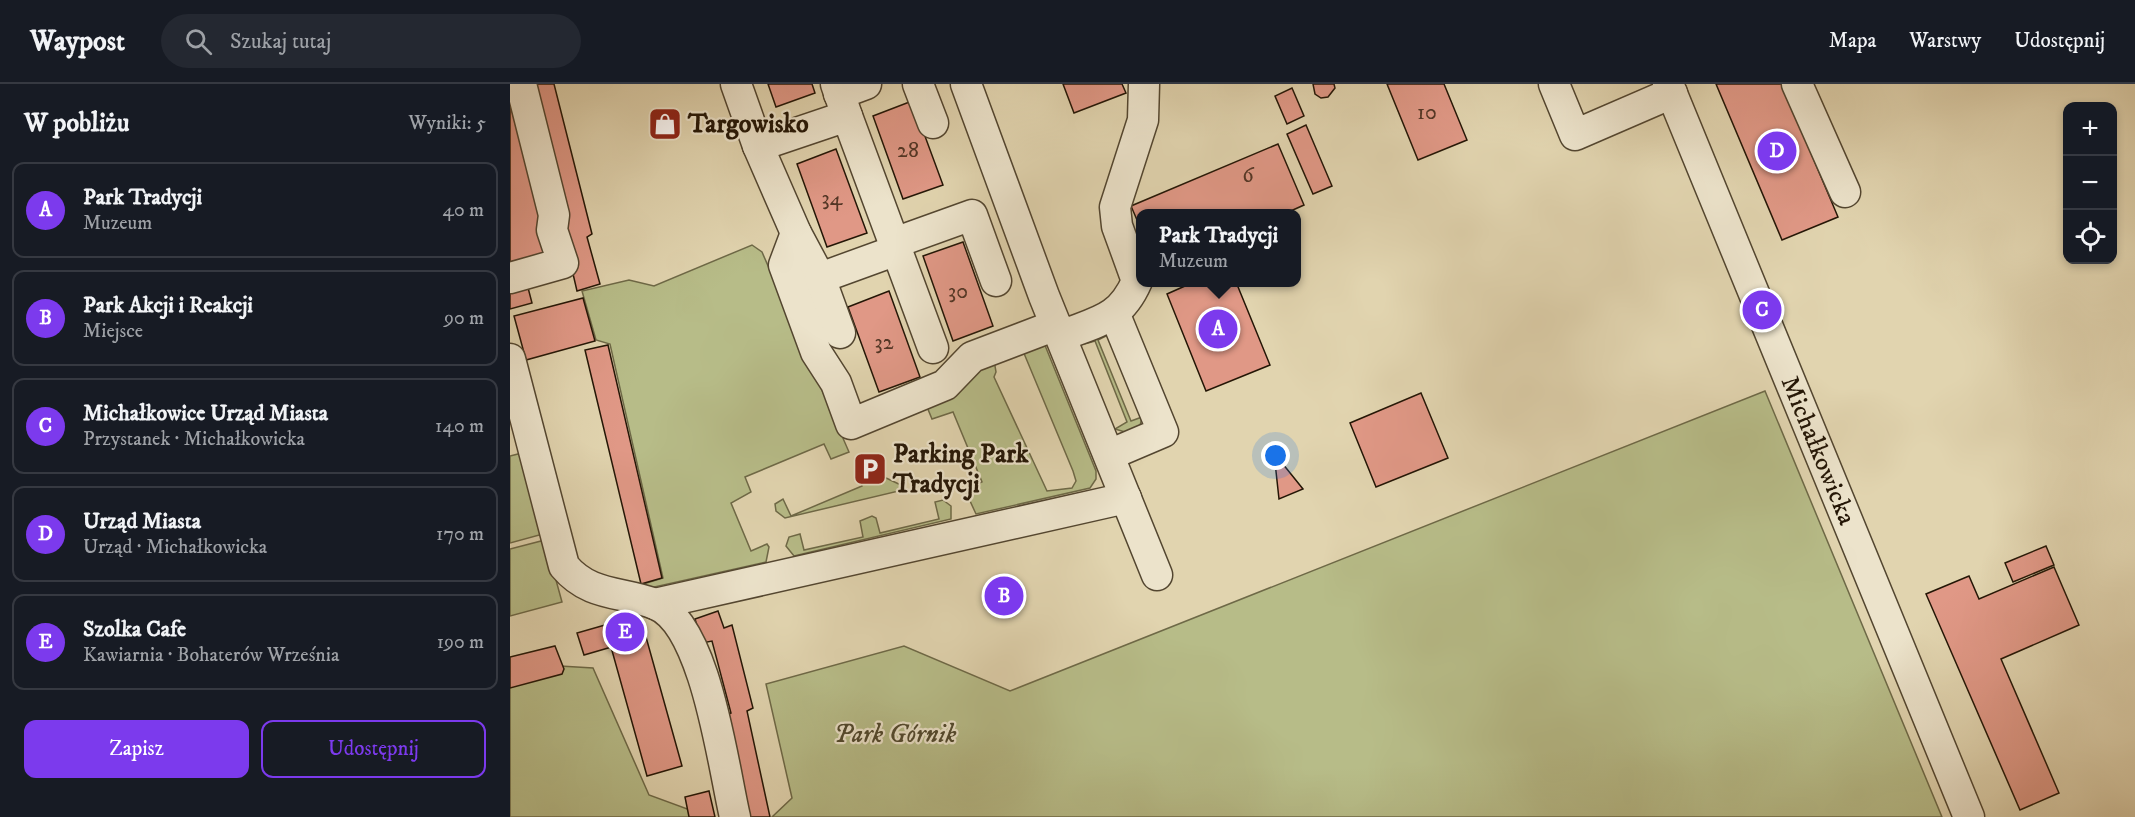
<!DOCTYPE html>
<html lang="pl">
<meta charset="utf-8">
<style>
:root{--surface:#171b24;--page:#242831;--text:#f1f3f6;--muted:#9ea1a6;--line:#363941;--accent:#7c3aed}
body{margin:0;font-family:"IM FELL DW Pica",serif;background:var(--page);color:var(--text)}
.controls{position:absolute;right:18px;top:18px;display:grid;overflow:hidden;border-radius:12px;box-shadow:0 3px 9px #0003}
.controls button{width:54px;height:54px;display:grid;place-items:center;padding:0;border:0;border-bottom:2px solid var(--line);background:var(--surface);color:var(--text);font:30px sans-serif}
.you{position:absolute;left:766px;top:372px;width:21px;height:21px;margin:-15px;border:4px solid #fff;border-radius:50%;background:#1a73e8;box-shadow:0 0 0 9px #1a73e833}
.badge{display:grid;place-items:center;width:39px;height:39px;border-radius:50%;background:var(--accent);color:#fff;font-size:20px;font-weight:700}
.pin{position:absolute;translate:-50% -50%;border:3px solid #fff;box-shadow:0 2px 6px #0006}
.popup{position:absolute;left:626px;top:125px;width:165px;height:78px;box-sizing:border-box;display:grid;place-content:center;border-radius:12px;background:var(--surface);filter:drop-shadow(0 2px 4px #0005);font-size:20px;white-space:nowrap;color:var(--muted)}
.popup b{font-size:22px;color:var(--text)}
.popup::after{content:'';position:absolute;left:50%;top:100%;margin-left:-12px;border:12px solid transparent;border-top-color:var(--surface)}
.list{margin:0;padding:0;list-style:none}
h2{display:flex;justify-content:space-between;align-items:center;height:78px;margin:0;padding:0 24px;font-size:26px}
h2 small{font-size:20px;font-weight:400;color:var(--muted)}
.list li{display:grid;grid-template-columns:39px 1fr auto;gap:18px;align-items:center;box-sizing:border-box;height:96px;margin:0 12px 12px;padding:0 12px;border:2px solid var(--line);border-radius:12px}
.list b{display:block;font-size:22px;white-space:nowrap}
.list p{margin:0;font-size:20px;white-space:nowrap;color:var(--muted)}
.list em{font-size:20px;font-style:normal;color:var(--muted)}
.actions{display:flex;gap:12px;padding:18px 24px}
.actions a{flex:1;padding:14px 0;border:2px solid var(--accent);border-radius:12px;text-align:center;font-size:21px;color:var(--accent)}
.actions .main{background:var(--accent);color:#fff}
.icon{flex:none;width:33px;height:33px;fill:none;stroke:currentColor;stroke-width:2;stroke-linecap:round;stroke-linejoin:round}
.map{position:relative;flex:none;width:1625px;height:733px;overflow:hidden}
header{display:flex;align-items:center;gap:36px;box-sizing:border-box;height:84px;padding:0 30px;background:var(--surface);border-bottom:2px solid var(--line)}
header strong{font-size:28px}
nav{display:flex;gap:33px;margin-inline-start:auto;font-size:21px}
.search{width:420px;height:54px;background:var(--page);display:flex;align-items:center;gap:15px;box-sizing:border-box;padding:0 21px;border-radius:33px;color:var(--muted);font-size:22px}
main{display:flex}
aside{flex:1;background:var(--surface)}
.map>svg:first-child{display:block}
.green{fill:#b7bc88;stroke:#6e6947;stroke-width:1.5;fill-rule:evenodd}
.building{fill:#e09886;stroke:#241606;stroke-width:1.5}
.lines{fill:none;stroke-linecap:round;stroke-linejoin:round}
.minor-casing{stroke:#534630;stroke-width:33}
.minor{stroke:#ece3cb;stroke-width:30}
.labels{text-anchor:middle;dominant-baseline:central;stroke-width:4.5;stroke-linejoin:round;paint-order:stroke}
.number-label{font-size:22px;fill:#533626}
.poi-label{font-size:26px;font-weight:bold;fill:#241606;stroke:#ece3cb;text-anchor:start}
.street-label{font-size:26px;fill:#241606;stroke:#ece3cb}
.park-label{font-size:26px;font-style:italic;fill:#50482d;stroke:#ece3cb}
</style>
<header>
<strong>Waypost</strong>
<div class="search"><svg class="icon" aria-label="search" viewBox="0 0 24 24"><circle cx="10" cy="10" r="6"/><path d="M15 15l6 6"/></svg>Szukaj tutaj</div>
<nav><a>Mapa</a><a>Warstwy</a><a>Udostępnij</a></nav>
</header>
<main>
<aside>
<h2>W pobliżu<small>Wyniki: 5</small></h2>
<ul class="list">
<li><span class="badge">A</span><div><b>Park Tradycji</b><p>Muzeum</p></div><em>40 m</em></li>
<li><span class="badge">B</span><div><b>Park Akcji i Reakcji</b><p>Miejsce</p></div><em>90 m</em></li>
<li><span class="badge">C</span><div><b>Michałkowice Urząd Miasta</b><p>Przystanek · Michałkowicka</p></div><em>140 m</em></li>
<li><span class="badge">D</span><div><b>Urząd Miasta</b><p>Urząd · Michałkowicka</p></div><em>170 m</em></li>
<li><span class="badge">E</span><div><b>Szolka Cafe</b><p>Kawiarnia · Bohaterów Września</p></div><em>190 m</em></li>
</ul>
<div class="actions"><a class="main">Zapisz</a><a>Udostępnij</a></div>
</aside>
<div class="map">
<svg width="1625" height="733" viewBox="0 0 1625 733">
<rect width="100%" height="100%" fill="#e1d4af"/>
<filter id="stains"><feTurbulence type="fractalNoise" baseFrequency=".00333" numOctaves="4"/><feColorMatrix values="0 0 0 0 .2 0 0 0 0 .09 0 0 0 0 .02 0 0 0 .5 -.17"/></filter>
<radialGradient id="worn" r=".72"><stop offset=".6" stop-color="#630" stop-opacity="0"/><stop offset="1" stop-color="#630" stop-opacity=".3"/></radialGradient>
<!-- green -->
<g class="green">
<path d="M 242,161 L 252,168 L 339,368 L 321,375 L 314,360 L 235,393 L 241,408 L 221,419 L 241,467 L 257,460 L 259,463 L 256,478 L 140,504 L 130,501 L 153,494 L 100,260 L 86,256 L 72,207 L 119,196 L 144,202 Z"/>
<path d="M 585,248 L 600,250 L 588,256 L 621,337 L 632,333 L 630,342 L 615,348 L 605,345 L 617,338 L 585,257 L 571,261 Z"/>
<path d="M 532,254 L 586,387 L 586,395 L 580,404 L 466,430 L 455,406 L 472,398 L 443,328 L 422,335 L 415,318 L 444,302 L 469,279 ZM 513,267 L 563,387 L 566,397 L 562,404 L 537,407 L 484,293 L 486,288 L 484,276 Z"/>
<path d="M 1255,307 L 1432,733 L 262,733 L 282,714 L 256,600 L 394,562 L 500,607 Z"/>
<path d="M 12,369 L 33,450 L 0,459 L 0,372 Z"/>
<path d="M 353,383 L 393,402 L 393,406 L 275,434 L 266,427 L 265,420 L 273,415 L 281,432 L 352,402 L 348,385 Z"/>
<path d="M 433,416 L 441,422 L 441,435 L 284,472 L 276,462 L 279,453 L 290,450 L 294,466 L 353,453 L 350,437 L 362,432 L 366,434 L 370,449 L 429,435 L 425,418 Z"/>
<path d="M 35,456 L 52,518 L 0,532 L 0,465 Z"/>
<path d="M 0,579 L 83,584 L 139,711 L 199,733 L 0,733 Z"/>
</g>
<!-- building -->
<g class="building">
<path d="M 19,0 L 44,0 L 82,150 L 77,153 L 90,200 L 67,207 Z"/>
<path d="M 258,0 L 302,0 L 305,9 L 266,23 Z"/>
<path d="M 553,0 L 612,0 L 616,9 L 564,29 Z"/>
<path d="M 803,0 L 824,0 L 825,4 L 818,13 L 811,14 L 805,10 Z"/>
<path d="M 877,0 L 934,0 L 957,56 L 908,76 Z"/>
<path d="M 1206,0 L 1272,0 L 1328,133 L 1272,156 Z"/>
<path d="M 782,4 L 794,32 L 777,40 L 765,12 Z"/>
<path d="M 402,17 L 433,101 L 393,115 L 363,32 Z"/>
<path d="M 0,19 L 41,174 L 0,186 Z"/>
<path d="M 796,41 L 822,102 L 803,110 L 777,50 Z"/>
<path d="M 768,60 L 794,121 L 774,130 L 630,130 L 630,143 L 621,122 Z"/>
<path d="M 326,65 L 357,149 L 317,163 L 287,80 Z"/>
<path d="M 453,158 L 483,242 L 443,257 L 413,172 Z"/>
<path d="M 16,196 L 22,219 L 0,225 L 0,200 Z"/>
<path d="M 684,198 L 726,198 L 760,281 L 696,307 L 657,210 Z"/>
<path d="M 379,207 L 410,293 L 369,308 L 338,223 Z"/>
<path d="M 73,214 L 85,257 L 16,276 L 4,232 Z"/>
<path d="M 98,261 L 152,494 L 131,500 L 75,266 Z"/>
<path d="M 911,309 L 938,374 L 866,403 L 840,339 Z"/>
<path d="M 764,369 L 793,405 L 769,415 Z"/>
<path d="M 1536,462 L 1544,481 L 1503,498 L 1495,479 Z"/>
<path d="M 1544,483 L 1569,541 L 1491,575 L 1549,709 L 1510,726 L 1416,510 L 1459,492 L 1469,515 Z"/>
<path d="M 208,527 L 214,544 L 222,541 L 243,624 L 237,627 L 260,733 L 236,733 L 214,632 L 221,629 L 202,557 L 192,559 L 185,535 Z"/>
<path d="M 130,531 L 136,553 L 74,571 L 67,549 Z"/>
<path d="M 136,553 L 172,682 L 137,692 L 101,563 Z"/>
<path d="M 45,562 L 54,585 L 52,590 L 0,604 L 0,573 Z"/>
<path d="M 199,707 L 205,733 L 179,733 L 175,713 Z"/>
</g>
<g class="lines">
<defs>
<g id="minor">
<path d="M 226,0 L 248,62 L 286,149 L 310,194 L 330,249"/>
<path d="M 326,0 L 337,32"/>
<path d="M 408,0 L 423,39"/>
<path d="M 456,0 L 534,212 L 647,491"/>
<path d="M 1044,0 L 1065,51 L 1162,9"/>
<path id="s1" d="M 1158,0 L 1459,733"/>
<path d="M 1287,0 L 1335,108"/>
<path d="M 329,10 L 356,0"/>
<path d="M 248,62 L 337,32 L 423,264"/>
<path d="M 286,149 L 274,181 L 306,268 L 326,299 L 341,340 L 435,301 L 462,273 L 546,241"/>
<path d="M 384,159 L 462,131 L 486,197"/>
<path d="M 0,194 L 53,179 L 42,146 L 44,131 L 11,0"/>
<path d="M 310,194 L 387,166"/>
<path d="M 551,252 C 588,237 610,236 627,197 L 607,142 L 605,123 L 633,36 L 634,0"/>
<path d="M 0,275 L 54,482 C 80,513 111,507 145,520 C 196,540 213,682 225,733"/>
<path d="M 599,371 L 653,348 L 605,231"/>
<path d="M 145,520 L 616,414"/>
</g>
</defs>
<!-- minor casing -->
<use href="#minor" class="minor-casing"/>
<!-- minor -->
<use href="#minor" class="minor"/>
</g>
<!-- icons -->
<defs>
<symbol id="shop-square" viewBox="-11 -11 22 22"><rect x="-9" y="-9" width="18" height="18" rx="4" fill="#8f2418" stroke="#ece3cb"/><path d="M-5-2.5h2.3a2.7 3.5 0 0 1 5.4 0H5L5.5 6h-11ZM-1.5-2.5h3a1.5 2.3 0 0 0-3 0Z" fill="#fff"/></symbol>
<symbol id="parking-square" viewBox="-11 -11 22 22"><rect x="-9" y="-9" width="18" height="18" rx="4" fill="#8f2418" stroke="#ece3cb"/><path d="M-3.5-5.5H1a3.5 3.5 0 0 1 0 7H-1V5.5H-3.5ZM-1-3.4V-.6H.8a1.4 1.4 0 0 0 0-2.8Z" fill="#fff"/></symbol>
</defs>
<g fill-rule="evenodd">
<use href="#shop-square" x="136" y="21" width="38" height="38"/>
<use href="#parking-square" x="341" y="366" width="38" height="38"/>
</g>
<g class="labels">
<!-- number labels -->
<g class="number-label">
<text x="917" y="28">10</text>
<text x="398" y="66">28</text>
<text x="738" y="91">6</text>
<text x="322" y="114">34</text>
<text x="448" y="207">30</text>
<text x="374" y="258">32</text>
</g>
<!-- poi labels -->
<g class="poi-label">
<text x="178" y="40">Targowisko</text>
<text x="383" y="370">Parking Park<tspan x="383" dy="30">Tradycji</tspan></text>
</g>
<!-- street labels -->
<g class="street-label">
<text stroke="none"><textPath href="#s1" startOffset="396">Michałkowicka</textPath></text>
</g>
<!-- park labels -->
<g class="park-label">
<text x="385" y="650">Park Górnik</text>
</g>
</g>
<rect width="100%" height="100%" filter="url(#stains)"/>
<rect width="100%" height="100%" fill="url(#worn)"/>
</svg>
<div class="controls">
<button>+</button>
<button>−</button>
<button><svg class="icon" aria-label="locate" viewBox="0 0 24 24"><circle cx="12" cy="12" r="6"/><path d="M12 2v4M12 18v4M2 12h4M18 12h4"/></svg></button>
</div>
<div class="you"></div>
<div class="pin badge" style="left:708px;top:245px">A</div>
<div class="popup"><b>Park Tradycji</b>Muzeum</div>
<div class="pin badge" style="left:494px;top:512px">B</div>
<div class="pin badge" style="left:1252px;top:226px">C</div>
<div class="pin badge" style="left:1267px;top:67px">D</div>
<div class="pin badge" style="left:115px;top:548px">E</div>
</div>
</main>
